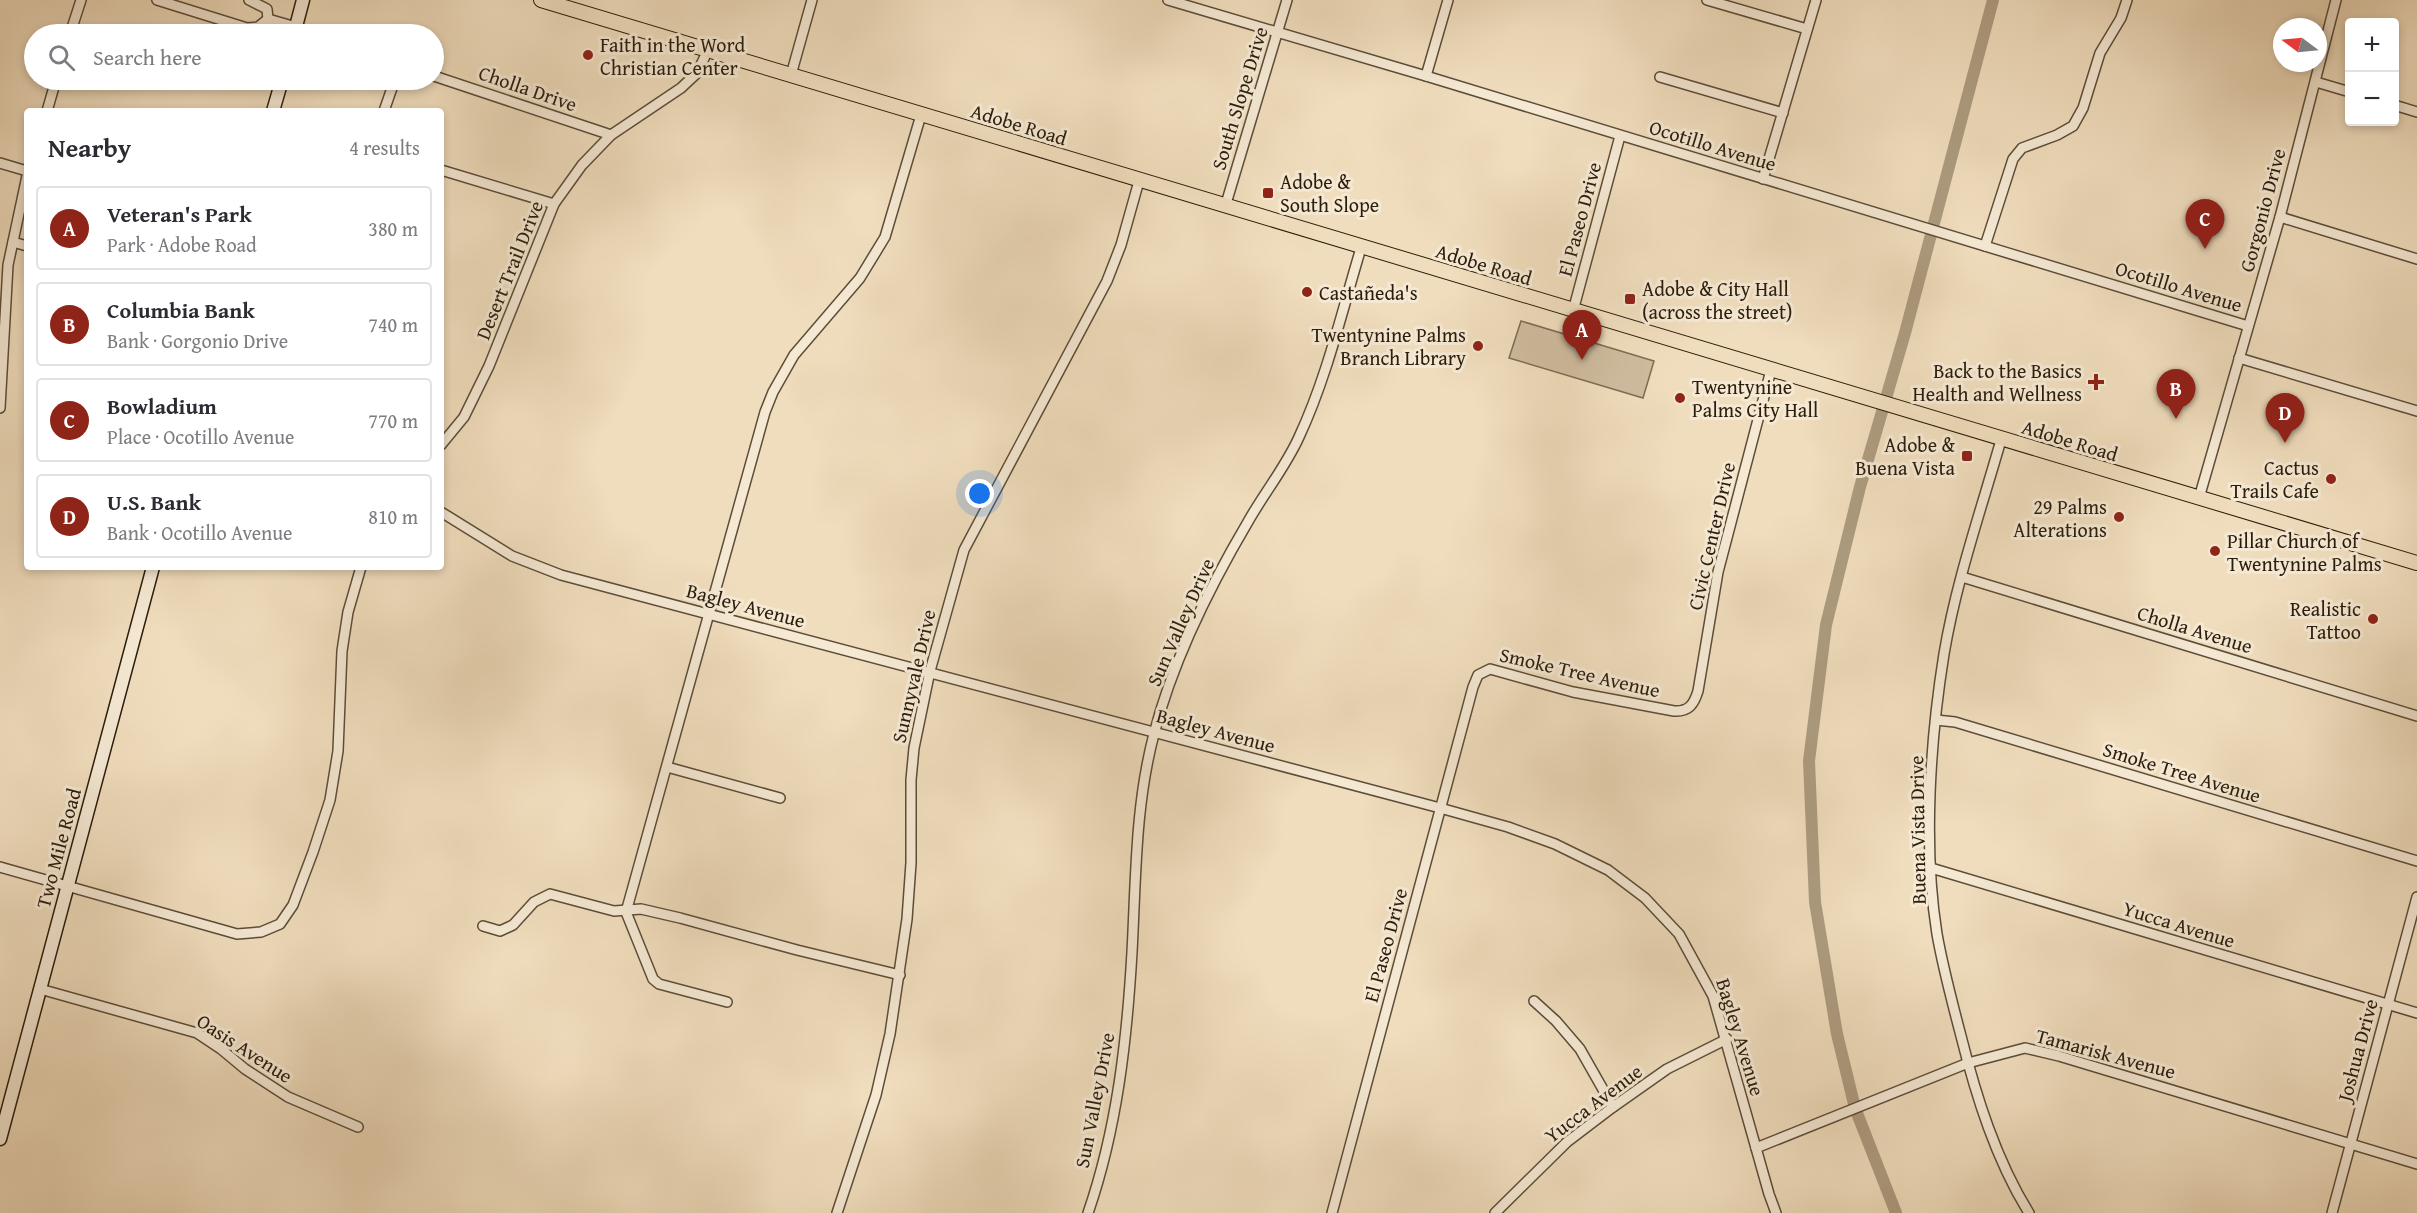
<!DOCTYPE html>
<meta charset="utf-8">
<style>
:root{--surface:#fff;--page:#f2f2f3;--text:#2b2b33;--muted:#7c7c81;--line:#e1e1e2;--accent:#8f2418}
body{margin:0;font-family:"Gentium Book Plus",serif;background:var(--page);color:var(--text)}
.controls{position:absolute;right:18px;top:18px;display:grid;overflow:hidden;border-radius:6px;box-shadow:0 3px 9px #0003}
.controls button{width:54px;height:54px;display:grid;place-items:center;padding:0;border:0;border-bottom:2px solid var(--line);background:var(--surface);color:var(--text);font:30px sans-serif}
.compass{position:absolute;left:2273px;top:18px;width:54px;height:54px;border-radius:50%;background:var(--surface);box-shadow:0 3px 9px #0003;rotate:286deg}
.you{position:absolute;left:980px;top:494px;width:21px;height:21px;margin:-15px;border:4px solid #fff;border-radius:50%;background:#1a73e8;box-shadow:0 0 0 9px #1a73e833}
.badge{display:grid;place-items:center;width:39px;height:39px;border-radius:50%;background:var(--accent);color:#fff;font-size:20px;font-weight:700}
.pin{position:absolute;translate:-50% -50px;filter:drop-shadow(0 2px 3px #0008)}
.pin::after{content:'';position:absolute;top:32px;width:21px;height:18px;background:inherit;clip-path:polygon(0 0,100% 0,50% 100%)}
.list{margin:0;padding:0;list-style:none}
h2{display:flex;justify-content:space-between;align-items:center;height:78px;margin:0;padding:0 24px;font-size:26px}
h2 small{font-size:20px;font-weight:400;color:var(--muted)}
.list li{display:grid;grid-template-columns:39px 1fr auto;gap:18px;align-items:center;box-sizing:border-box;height:84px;margin:0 12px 12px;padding:0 12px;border:2px solid var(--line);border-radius:6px}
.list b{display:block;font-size:22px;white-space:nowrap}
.list p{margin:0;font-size:20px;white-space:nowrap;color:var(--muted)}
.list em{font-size:20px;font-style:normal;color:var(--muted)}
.icon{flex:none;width:33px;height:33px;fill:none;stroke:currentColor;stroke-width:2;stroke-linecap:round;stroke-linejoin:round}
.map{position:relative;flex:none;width:2417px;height:1213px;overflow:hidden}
.search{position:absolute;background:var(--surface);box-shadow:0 3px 9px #0003;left:24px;top:24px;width:420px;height:66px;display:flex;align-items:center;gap:15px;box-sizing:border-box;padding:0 21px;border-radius:33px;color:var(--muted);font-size:22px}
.panel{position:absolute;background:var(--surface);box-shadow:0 3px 9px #0003;left:24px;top:108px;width:420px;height:462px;border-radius:6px}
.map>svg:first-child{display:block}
.green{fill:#cfbc9f;stroke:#7d6c55;stroke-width:1.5}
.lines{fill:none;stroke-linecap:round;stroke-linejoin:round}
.canal{stroke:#ad9c80;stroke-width:12}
.street-casing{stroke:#5c4d38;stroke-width:12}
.secondary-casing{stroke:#2b1d0b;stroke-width:15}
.primary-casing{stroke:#2b1d0b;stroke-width:16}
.street{stroke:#f5e9d4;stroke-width:9}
.secondary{stroke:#f5e9d4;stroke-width:12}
.primary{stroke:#f0ddbd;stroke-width:14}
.poi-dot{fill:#8f2418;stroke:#f5e9d4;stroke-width:2}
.labels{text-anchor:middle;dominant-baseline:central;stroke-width:6;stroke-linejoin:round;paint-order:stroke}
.poi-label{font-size:20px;fill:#2b1d0b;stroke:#f5e9d4;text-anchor:start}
.street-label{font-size:20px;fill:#2b1d0b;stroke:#f5e9d4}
</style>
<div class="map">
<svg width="2417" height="1213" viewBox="0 0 2417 1213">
<rect width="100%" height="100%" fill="#f0ddbd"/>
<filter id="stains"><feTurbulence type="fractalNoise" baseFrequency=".00333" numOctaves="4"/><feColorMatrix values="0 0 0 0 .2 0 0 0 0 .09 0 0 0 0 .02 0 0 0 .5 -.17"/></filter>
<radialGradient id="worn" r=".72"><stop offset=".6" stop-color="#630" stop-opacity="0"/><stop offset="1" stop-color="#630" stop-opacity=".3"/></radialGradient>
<!-- green -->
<path class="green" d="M 1521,321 L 1654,361 L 1643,398 L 1509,358 Z"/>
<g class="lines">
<!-- canal -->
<path class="canal" d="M 1896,1213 L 1855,1108 L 1837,1034 L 1815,902 L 1809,761 L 1826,625 L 1860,487 L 1905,333 L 1993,0"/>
<defs>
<g id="street">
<path d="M 157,0 L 247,28 L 258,27 L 268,19"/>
<path d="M 249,0 L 267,9 L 268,19"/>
<path d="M 1168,0 L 1426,76 L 2248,326"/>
<path d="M 1707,0 L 1807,29"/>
<path d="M 268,19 L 296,27"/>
<path d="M 70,34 L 81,0"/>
<path d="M 791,75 L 812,0"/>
<path d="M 434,76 L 611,135"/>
<path d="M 1426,76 L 1448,0"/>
<path d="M 1660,77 L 1783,113"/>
<path d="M 2316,82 L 2350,92"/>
<path d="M 2394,105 L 2417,112"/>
<path d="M 47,111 L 56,80"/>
<path d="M 384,111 L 392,88 L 398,80"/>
<path d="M 0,163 L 27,171"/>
<path d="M 441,170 L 554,204"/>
<path d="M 1763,179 L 1816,0"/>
<path d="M 1225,207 L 1287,0"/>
<path d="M 2280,217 L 2417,259"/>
<path d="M 13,242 L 27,246"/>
<path d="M 1985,246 L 2013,159 L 2022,148 L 2057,135 L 2073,126 L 2083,108 L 2100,53 L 2121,18 L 2127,0"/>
<path d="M 1573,311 L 1620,136"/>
<path d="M 2239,358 L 2417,411"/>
<path d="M 0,408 L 8,265 L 27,176"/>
<path d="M 2001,440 C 1981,510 1956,582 1944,654 C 1930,741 1923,847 1937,934 C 1943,968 1952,1002 1961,1036 C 1976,1096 1996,1160 2029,1213"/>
<path d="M 441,445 L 464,417 L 489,366 L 554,204 L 582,165 L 611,135 L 681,88 L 697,73 L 708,50"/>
<path d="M 2199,498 L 2280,217 L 2336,0"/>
<path d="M 441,512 L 512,556 L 561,575 L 1440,808 L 1508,827 L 1555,844 L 1608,870 L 1645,898 L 1679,934 L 1713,996 L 1769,1194 L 1776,1213"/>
<path d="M 1962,577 L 2417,716"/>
<path d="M 1936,720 L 1955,722 L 2417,861"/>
<path d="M 667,767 L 780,798"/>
<path d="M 0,867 L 237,934 L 261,932 L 280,924 L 293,905 L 313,852 L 330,800 L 338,751 L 342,651 L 348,612 L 361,567"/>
<path d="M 1931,868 L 2417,1013"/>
<path d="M 483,926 L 500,931 L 513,925 L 534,902 L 550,894 L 614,911 L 641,909 L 680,918 L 797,950 L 900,975"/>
<path d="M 40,989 L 197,1033 L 221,1049 L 245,1069 L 288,1097 L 358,1127"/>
<path d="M 1534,1001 L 1556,1021 L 1580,1049 L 1613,1107"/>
<path d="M 727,1002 L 659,984 L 653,979 L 626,912 L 765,412 L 773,392 L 794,355 L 860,278 L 885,237 L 921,115"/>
<path d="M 1756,1148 L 1968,1063 L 2025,1048 L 2059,1056 L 2417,1164"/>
<path d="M 837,1213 L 876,1095 L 890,1034 L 907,919 L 911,863 L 911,780 L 914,748 L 930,671 L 964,550 L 1107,281 L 1121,245 L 1139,181"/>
<path d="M 1088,1213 C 1117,1129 1127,1040 1132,952 C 1136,878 1135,806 1154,734 C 1173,659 1210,586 1249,520 C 1265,492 1286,466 1299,437 C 1327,377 1342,311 1361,248"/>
<path d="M 1332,1213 L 1473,687 L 1478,675 L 1490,669 L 1573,692 L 1674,711 C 1689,712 1694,704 1698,691 L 1718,572 L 1771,370"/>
<path d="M 1495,1213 L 1567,1142 L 1613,1107 L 1667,1069 L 1727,1039"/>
<path d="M 2332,1213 L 2417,897"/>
</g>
<g id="secondary">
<path d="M 294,34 L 303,0"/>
<path d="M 273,111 L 282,80"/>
<path d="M 0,1139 L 153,567"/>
</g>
<path id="primary" d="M 541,0 L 2417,563"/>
</defs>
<!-- street casing -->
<use href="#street" class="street-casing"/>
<!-- secondary casing -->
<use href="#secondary" class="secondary-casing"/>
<!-- primary casing -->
<use href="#primary" class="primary-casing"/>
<!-- street -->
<use href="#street" class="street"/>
<!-- secondary -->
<use href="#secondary" class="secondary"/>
<!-- primary -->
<use href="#primary" class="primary"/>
</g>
<!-- markers -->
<g class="poi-dot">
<circle cx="588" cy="55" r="6"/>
<rect x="1262" y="187" width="12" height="12" rx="3"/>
<circle cx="1307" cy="292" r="6"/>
<rect x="1624" y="293" width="12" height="12" rx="3"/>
<circle cx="1478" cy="346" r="6"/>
<path d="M2093 373h6v6h6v6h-6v6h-6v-6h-6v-6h6z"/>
<circle cx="1680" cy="398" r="6"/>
<rect x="1961" y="450" width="12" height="12" rx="3"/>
<circle cx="2331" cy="479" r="6"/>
<circle cx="2119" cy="517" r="6"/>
<circle cx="2215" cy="551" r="6"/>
<circle cx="2373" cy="619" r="6"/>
</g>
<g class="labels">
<!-- poi labels -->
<g class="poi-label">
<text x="600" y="44">Faith in the Word<tspan x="600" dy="23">Christian Center</tspan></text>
<text x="1280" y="181">Adobe &amp;<tspan x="1280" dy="23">South Slope</tspan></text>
<text x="1642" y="288">Adobe &amp; City Hall<tspan x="1642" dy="23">(across the street)</tspan></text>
<text x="1319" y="292">Castañeda's</text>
<text x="1466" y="334" text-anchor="end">Twentynine Palms<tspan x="1466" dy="23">Branch Library</tspan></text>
<text x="2082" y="370" text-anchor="end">Back to the Basics<tspan x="2082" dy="23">Health and Wellness</tspan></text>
<text x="1692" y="386">Twentynine<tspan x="1692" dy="23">Palms City Hall</tspan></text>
<text x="1955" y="444" text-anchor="end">Adobe &amp;<tspan x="1955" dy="23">Buena Vista</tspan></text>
<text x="2319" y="467" text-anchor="end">Cactus<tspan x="2319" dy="23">Trails Cafe</tspan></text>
<text x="2107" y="506" text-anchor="end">29 Palms<tspan x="2107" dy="23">Alterations</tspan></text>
<text x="2227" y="540">Pillar Church of<tspan x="2227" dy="23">Twentynine Palms</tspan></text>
<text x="2361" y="608" text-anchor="end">Realistic<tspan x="2361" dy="23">Tattoo</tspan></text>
</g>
<!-- street labels -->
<g class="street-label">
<text transform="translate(528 88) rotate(19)">Cholla Drive</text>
<text transform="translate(1239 98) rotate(-73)">South Slope Drive</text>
<text transform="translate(1019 124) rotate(17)">Adobe Road</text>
<text transform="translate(1713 145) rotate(17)">Ocotillo Avenue</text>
<text transform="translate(2262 210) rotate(-75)">Gorgonio Drive</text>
<text transform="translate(1579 219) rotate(-75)">El Paseo Drive</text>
<text transform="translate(1484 264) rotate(17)">Adobe Road</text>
<text transform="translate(509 270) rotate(-68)">Desert Trail Drive</text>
<text transform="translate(2179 286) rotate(17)">Ocotillo Avenue</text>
<text transform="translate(2070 440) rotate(17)">Adobe Road</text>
<text transform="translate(1711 536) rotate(-77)">Civic Center Drive</text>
<text transform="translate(746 605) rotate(15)">Bagley Avenue</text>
<text transform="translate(1180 622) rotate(-66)">Sun Valley Drive</text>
<text transform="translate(2195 629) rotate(17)">Cholla Avenue</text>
<text transform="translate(1580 672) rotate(13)">Smoke Tree Avenue</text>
<text transform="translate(913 676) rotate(-77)">Sunnyvale Drive</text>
<text transform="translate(1216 730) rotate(15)">Bagley Avenue</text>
<text transform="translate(2182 772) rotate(17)">Smoke Tree Avenue</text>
<text transform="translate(1917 830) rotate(-91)">Buena Vista Drive</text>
<text transform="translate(58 848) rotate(-75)">Two Mile Road</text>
<text transform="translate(2179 924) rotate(17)">Yucca Avenue</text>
<text transform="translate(1385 945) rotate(-75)">El Paseo Drive</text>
<text transform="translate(1741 1037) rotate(73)">Bagley Avenue</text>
<text transform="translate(245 1048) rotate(33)">Oasis Avenue</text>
<text transform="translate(2357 1050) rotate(-75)">Joshua Drive</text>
<text transform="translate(2106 1053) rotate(15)">Tamarisk Avenue</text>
<text transform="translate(1094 1100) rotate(-79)">Sun Valley Drive</text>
<text transform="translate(1593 1103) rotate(-37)">Yucca Avenue</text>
</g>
</g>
<rect width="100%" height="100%" filter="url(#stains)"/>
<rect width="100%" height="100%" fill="url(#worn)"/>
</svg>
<div class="controls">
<button>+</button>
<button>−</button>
</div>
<svg class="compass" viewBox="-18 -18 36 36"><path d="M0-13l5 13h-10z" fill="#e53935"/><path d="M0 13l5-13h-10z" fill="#7c7c81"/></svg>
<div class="you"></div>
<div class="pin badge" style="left:1582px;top:360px">A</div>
<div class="pin badge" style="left:2176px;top:419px">B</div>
<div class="pin badge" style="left:2205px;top:249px">C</div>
<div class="pin badge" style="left:2285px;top:443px">D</div>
<div class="search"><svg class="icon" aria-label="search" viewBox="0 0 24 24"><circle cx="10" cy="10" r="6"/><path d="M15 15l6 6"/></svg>Search here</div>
<section class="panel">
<h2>Nearby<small>4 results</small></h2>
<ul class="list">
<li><span class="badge">A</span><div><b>Veteran's Park</b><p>Park · Adobe Road</p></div><em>380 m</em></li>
<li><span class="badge">B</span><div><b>Columbia Bank</b><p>Bank · Gorgonio Drive</p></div><em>740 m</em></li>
<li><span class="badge">C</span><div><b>Bowladium</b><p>Place · Ocotillo Avenue</p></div><em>770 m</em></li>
<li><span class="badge">D</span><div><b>U.S. Bank</b><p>Bank · Ocotillo Avenue</p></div><em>810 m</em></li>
</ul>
</section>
</div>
